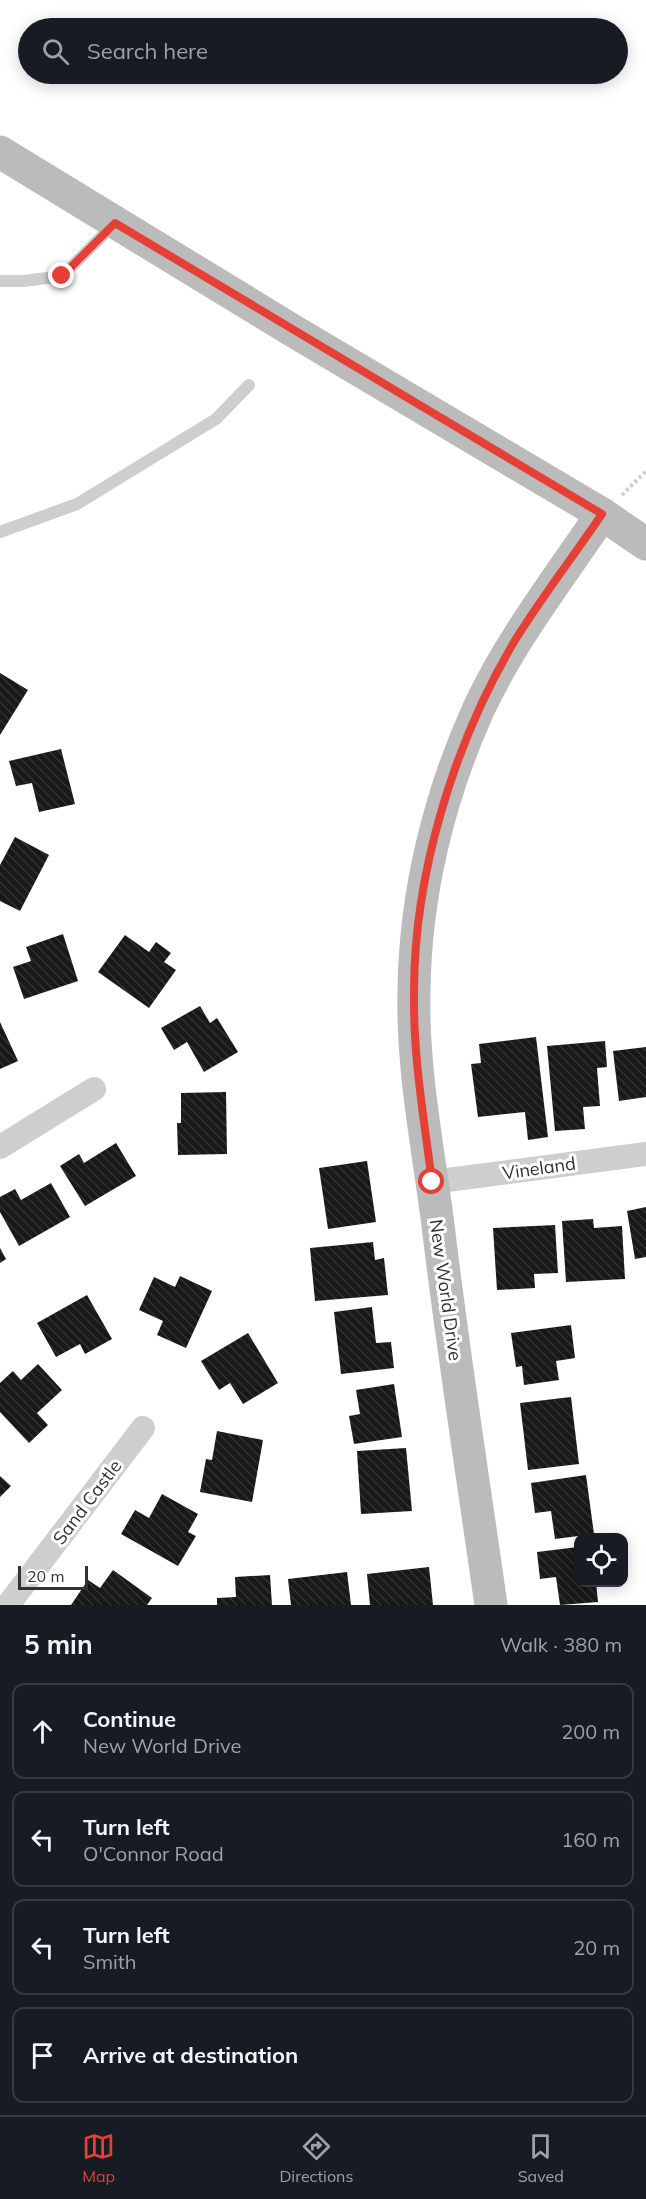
<!DOCTYPE html>
<meta charset="utf-8">
<style>
:root{--surface:#171b24;--page:#242831;--text:#f1f3f6;--muted:#9ea1a6;--line:#363941;--accent:#e54036}
body{margin:0;font-family:Mulish,sans-serif;background:var(--page);color:var(--text)}
.controls{position:absolute;right:18px;bottom:18px;display:grid;overflow:hidden;border-radius:12px;box-shadow:0 3px 15px #0003}
.controls button{width:54px;height:54px;display:grid;place-items:center;padding:0;border:0;border-bottom:2px solid var(--line);background:var(--surface);color:var(--text);font:30px sans-serif}
.scale{position:absolute;left:18px;bottom:15px;width:70px;box-sizing:border-box;padding-left:6px;border:3px solid #313131;border-top:0;font-size:16px;line-height:21px;white-space:nowrap;color:#313131;-webkit-text-stroke:4px #fff;paint-order:stroke}
.stop{position:absolute;width:18px;height:18px;margin:-14px;border:4px solid #e54036;border-radius:50%;background:#fff}
.stop.end{background:#e54036;border-color:#fff;box-shadow:0 2px 6px #0008}
.list{margin:0;padding:0;list-style:none}
h2{display:flex;justify-content:space-between;align-items:center;height:78px;margin:0;padding:0 24px;font-size:26px}
h2 small{font-size:20px;font-weight:400;color:var(--muted)}
.list li{display:grid;grid-template-columns:39px 1fr auto;gap:18px;align-items:center;box-sizing:border-box;height:96px;margin:0 12px 12px;padding:0 12px;border:2px solid var(--line);border-radius:12px}
.list b{display:block;font-size:22px;white-space:nowrap}
.list p{margin:0;font-size:20px;white-space:nowrap;color:var(--muted)}
.list em{font-size:20px;font-style:normal;color:var(--muted)}
.icon{flex:none;width:33px;height:33px;fill:none;stroke:currentColor;stroke-width:2;stroke-linecap:round;stroke-linejoin:round}
.map{position:relative;flex:none;width:646px;height:1605px;overflow:hidden}
.search{position:absolute;background:var(--surface);box-shadow:0 3px 15px #0003;left:18px;right:18px;top:18px;height:66px;display:flex;align-items:center;gap:15px;box-sizing:border-box;padding:0 21px;border-radius:33px;color:var(--muted);font-size:22px}
.sheet{height:510px;background:var(--surface)}
nav{display:flex;justify-content:space-around;align-items:center;box-sizing:border-box;height:84px;border-top:2px solid var(--line);background:var(--surface);font-size:16px;color:var(--muted)}
nav a{display:grid;justify-items:center;gap:3px}
nav .on{color:var(--accent)}
.map>svg:first-child{display:block}
.building{fill:url(#building-back-hatch)}
.lines{fill:none;stroke-linecap:round;stroke-linejoin:round}
.path{stroke:#cecece;stroke-width:4;stroke-dasharray:3 3;stroke-linecap:butt}
.lane{stroke:#cecece;stroke-width:12}
.street{stroke:#cecece;stroke-width:24}
.secondary{stroke:#bbb;stroke-width:33}
.route{stroke:#e54036;stroke-width:8}
.labels{text-anchor:middle;dominant-baseline:central;stroke-width:6;stroke-linejoin:round;paint-order:stroke}
.street-label{font-size:18px;fill:#313131;stroke:#fff}
</style>
<div class="map">
<svg width="646" height="1605" viewBox="0 0 646 1605">
<defs>
<pattern id="building-back-hatch" width="6" height="6" patternUnits="userSpaceOnUse" patternTransform="scale(1.5)"><rect width="6" height="6" fill="#181818"/><path d="M-1 5l2 2M0 0l6 6M5-1l2 2" fill="none" stroke="#313131"/></pattern>
</defs>
<rect width="100%" height="100%" fill="#fff"/>
<!-- building -->
<g class="building">
<path d="M 0,673 L 28,690 L 0,735 Z"/>
<path d="M 61,749 L 75,804 L 39,812 L 32,783 L 16,786 L 9,761 Z"/>
<path d="M 15,837 L 49,855 L 20,911 L 0,901 L 0,865 Z"/>
<path d="M 63,934 L 78,981 L 24,999 L 13,967 L 31,961 L 26,947 Z"/>
<path d="M 125,935 L 149,952 L 156,942 L 171,953 L 164,962 L 176,970 L 149,1008 L 98,972 Z"/>
<path d="M 200,1006 L 210,1023 L 217,1018 L 238,1052 L 204,1072 L 187,1042 L 174,1050 L 161,1028 Z"/>
<path d="M 0,1022 L 18,1061 L 0,1069 Z"/>
<path d="M 536,1037 L 548,1137 L 528,1140 L 525,1112 L 478,1117 L 471,1064 L 481,1063 L 479,1044 Z"/>
<path d="M 605,1041 L 607,1067 L 597,1068 L 600,1106 L 583,1107 L 585,1129 L 555,1131 L 547,1046 Z"/>
<path d="M 646,1047 L 646,1097 L 619,1101 L 613,1051 Z"/>
<path d="M 226,1092 L 227,1154 L 178,1155 L 177,1123 L 181,1123 L 181,1093 Z"/>
<path d="M 116,1143 L 136,1176 L 85,1206 L 60,1166 L 79,1154 L 84,1163 Z"/>
<path d="M 367,1161 L 376,1222 L 328,1229 L 319,1168 Z"/>
<path d="M 51,1183 L 70,1217 L 19,1246 L 0,1212 L 0,1197 L 15,1189 L 21,1200 Z"/>
<path d="M 646,1207 L 646,1257 L 635,1259 L 627,1211 Z"/>
<path d="M 593,1219 L 594,1228 L 622,1226 L 625,1279 L 566,1282 L 562,1221 Z"/>
<path d="M 555,1225 L 558,1273 L 534,1274 L 535,1288 L 497,1290 L 493,1228 Z"/>
<path d="M 373,1242 L 375,1260 L 384,1258 L 388,1295 L 315,1301 L 310,1248 Z"/>
<path d="M 0,1248 L 6,1259 L 0,1263 Z"/>
<path d="M 180,1276 L 212,1291 L 186,1348 L 157,1335 L 163,1321 L 139,1310 L 154,1277 L 175,1287 Z"/>
<path d="M 87,1295 L 112,1339 L 85,1354 L 80,1344 L 56,1357 L 37,1323 Z"/>
<path d="M 372,1307 L 376,1343 L 391,1342 L 394,1368 L 341,1374 L 334,1312 Z"/>
<path d="M 571,1325 L 575,1358 L 556,1361 L 559,1380 L 524,1385 L 522,1366 L 516,1367 L 511,1333 Z"/>
<path d="M 248,1333 L 278,1383 L 243,1404 L 230,1383 L 219,1390 L 201,1361 Z"/>
<path d="M 38,1364 L 62,1390 L 37,1413 L 48,1425 L 29,1443 L 0,1412 L 0,1383 L 13,1371 L 21,1380 Z"/>
<path d="M 394,1384 L 402,1437 L 354,1444 L 349,1416 L 360,1414 L 356,1390 Z"/>
<path d="M 571,1397 L 579,1464 L 528,1470 L 520,1403 Z"/>
<path d="M 217,1431 L 263,1440 L 252,1502 L 200,1492 L 206,1459 L 212,1460 Z"/>
<path d="M 406,1448 L 412,1511 L 361,1514 L 357,1451 Z"/>
<path d="M 586,1475 L 594,1534 L 555,1539 L 551,1511 L 535,1513 L 531,1483 Z"/>
<path d="M 0,1476 L 11,1486 L 0,1497 Z"/>
<path d="M 162,1494 L 198,1514 L 188,1532 L 196,1536 L 178,1566 L 121,1534 L 135,1510 L 149,1518 Z"/>
<path d="M 578,1547 L 578,1582 L 596,1582 L 598,1602 L 560,1605 L 556,1577 L 540,1579 L 537,1552 Z"/>
<path d="M 429,1567 L 433,1605 L 370,1605 L 367,1574 Z"/>
<path d="M 113,1570 L 152,1598 L 147,1605 L 71,1605 L 88,1580 L 100,1588 Z"/>
<path d="M 347,1572 L 351,1605 L 291,1605 L 288,1579 Z"/>
<path d="M 270,1575 L 272,1605 L 217,1605 L 217,1598 L 236,1597 L 235,1577 Z"/>
</g>
<g class="lines">
<!-- path -->
<path class="path" d="M 622,495 L 646,471"/>
<!-- lane -->
<g class="lane">
<path d="M 0,281 L 24,281 L 62,276 L 114,224"/>
<path d="M 0,532 L 77,504 L 216,419 L 249,385"/>
</g>
<!-- street -->
<g class="street">
<path d="M 0,1147 L 94,1089"/>
<path d="M 432,1182 L 646,1154"/>
<path d="M 8,1605 L 143,1428"/>
</g>
<!-- secondary -->
<g class="secondary">
<path d="M 0,152 L 295,332 L 602,514 L 646,544"/>
<path d="M 491,1605 C 473,1478 453,1352 438,1225 C 428,1147 412,1069 414,991 C 415,894 439,796 479,708 C 512,638 559,578 602,514"/>
</g>
</g>
<g class="lines">
<!-- route -->
<path class="route" d="M 62,276 L 115,223 L 602,514 C 573,557 541,598 514,642 C 454,743 414,874 414,992 C 413,1056 424,1119 432,1182"/>
</g>
<g class="labels">
<!-- street labels -->
<g class="street-label">
<text transform="translate(539 1168) rotate(-8)">Vineland</text>
<text transform="translate(446 1290) rotate(82)">New World Drive</text>
<text transform="translate(87 1502) rotate(-53)">Sand Castle</text>
</g>
</g>
</svg>
<div class="controls">
<button><svg class="icon" aria-label="locate" viewBox="0 0 24 24"><circle cx="12" cy="12" r="6"/><path d="M12 2v4M12 18v4M2 12h4M18 12h4"/></svg></button>
</div>
<div class="scale">20 m</div>
<div class="stop" style="left:432px;top:1182px"></div>
<div class="stop end" style="left:62px;top:276px"></div>
<div class="search"><svg class="icon" aria-label="search" viewBox="0 0 24 24"><circle cx="10" cy="10" r="6"/><path d="M15 15l6 6"/></svg>Search here</div>
</div>
<section class="sheet">
<h2>5 min<small>Walk · 380 m</small></h2>
<ul class="list">
<li><svg class="icon" aria-label="ahead" viewBox="0 0 24 24"><path d="M12 20V5M6 11l6-6 6 6"/></svg><div><b>Continue</b><p>New World Drive</p></div><em>200 m</em></li>
<li><svg class="icon" aria-label="left" viewBox="0 0 24 24"><path d="M17 20v-9H6M10 6l-5 5 5 5"/></svg><div><b>Turn left</b><p>O'Connor Road</p></div><em>160 m</em></li>
<li><svg class="icon" aria-label="left" viewBox="0 0 24 24"><path d="M17 20v-9H6M10 6l-5 5 5 5"/></svg><div><b>Turn left</b><p>Smith</p></div><em>20 m</em></li>
<li><svg class="icon" aria-label="arrive" viewBox="0 0 24 24"><path d="M6 21V4h12l-3 4 3 4H6"/></svg><div><b>Arrive at destination</b></div></li>
</ul>
</section>
<nav>
<a class="on"><svg class="icon" aria-label="map" viewBox="0 0 24 24"><path d="M3 6l6-2 6 2 6-2v14l-6 2-6-2-6 2zM9 4v14M15 6v14"/></svg>Map</a>
<a><svg class="icon" aria-label="directions" viewBox="0 0 24 24"><path d="M12 3l9 9-9 9-9-9zM9 14v-3h6M13 9l2 2-2 2"/></svg>Directions</a>
<a><svg class="icon" aria-label="saved" viewBox="0 0 24 24"><path d="M7 4h10v16l-5-4-5 4z"/></svg>Saved</a>
</nav>
